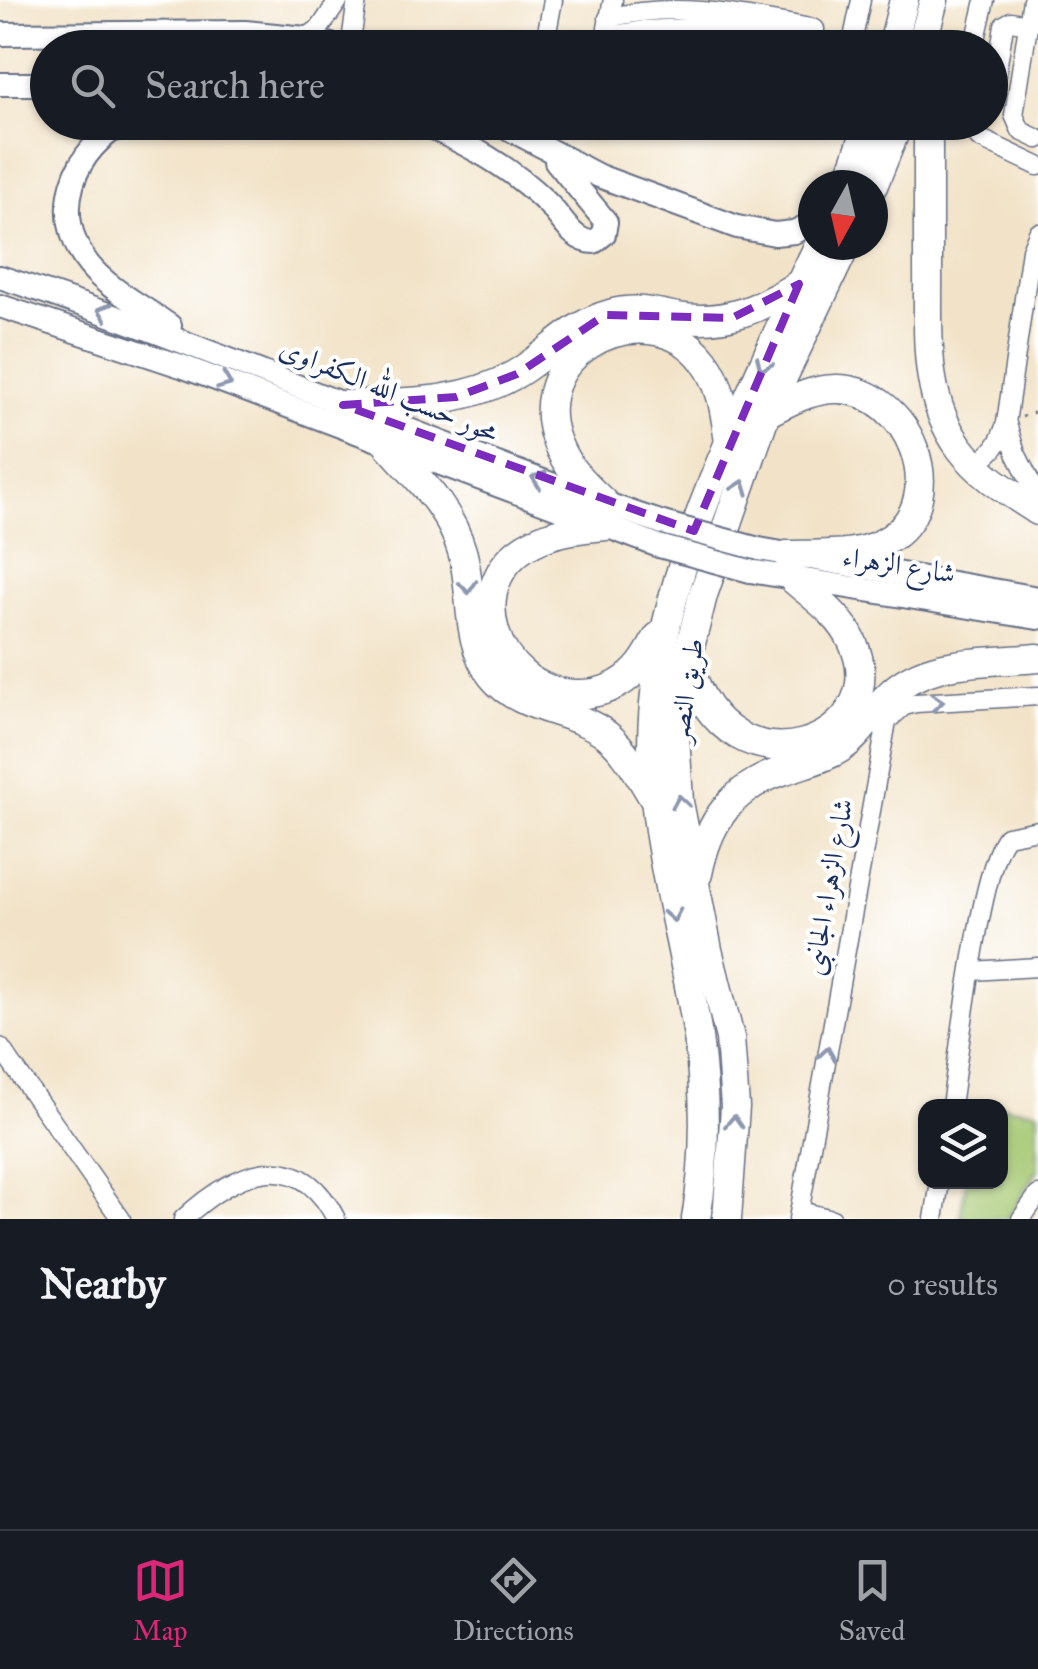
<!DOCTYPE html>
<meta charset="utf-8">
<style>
:root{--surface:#171b24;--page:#20242c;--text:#f1f3f6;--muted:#9ea1a6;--line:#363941;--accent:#db2777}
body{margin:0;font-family:"IM FELL Great Primer",Amiri,serif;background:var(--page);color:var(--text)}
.controls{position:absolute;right:30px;bottom:30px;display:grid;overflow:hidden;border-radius:20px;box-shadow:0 2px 8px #0004}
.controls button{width:90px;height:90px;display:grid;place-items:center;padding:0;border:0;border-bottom:2px solid var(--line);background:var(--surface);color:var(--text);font:50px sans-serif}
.compass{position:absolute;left:798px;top:170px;width:90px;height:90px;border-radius:50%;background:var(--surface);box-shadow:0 2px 8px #0004;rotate:188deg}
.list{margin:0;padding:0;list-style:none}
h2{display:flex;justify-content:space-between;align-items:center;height:130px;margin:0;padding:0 40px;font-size:42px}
h2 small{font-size:32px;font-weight:400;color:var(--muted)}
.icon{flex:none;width:55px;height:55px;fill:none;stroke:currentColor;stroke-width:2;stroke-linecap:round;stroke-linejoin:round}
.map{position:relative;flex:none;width:1038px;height:1219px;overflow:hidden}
.search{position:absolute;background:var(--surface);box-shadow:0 2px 8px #0004;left:30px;right:30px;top:30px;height:110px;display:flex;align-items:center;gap:25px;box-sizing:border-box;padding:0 35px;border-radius:55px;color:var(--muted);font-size:38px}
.sheet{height:310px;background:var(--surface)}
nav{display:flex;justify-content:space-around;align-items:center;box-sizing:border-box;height:140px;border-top:2px solid var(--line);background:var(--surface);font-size:28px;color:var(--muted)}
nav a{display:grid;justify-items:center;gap:5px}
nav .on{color:var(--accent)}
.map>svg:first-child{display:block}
.green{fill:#a4c770;stroke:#607b67;stroke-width:2.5}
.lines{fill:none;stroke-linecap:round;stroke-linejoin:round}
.minor-casing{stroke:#666e83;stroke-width:21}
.major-casing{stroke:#666e83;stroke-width:26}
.highway-casing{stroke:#666e83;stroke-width:31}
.path{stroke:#666e83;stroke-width:2.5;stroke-dasharray:2.5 8;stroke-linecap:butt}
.minor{stroke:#fff;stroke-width:18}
.major{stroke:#fff;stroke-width:22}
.highway{stroke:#fff;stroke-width:28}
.major-bridge-casing{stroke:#666e83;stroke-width:26;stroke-linecap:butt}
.major-bridge{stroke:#fff;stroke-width:22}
.oneway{stroke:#8d97ae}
.marked{fill:none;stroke:#7b2cbf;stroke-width:8;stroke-dasharray:20 12;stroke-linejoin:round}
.labels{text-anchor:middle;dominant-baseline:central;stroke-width:8;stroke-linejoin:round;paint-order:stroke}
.street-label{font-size:28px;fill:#1b2f5e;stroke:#fff}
</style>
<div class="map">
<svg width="1038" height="1219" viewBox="0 0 1038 1219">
<rect width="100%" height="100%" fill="#fff"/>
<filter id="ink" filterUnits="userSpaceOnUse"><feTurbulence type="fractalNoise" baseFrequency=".01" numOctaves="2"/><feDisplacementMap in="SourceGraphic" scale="20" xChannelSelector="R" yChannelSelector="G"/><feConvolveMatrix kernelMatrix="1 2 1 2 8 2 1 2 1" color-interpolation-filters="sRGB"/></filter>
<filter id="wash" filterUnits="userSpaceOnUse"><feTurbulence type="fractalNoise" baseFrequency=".0048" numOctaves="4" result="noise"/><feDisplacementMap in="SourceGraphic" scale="40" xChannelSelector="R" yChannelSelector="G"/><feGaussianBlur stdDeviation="2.25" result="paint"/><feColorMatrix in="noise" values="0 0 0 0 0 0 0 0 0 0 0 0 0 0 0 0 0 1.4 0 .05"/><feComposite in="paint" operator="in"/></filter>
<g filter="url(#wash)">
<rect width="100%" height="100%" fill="#f2e3c8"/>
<!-- green -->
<path class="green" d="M 979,1103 L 1038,1111 L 1038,1170 L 1008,1219 L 960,1219 L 966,1182 L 1000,1182 L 1000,1106 L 979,1106 Z"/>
</g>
<g filter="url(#ink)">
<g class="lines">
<defs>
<g id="minor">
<path d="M 613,0 L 607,28 L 615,35 L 645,30 L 706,27 L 816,43"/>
<path d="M 1032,0 L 1014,115 L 1021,131 L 1038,139"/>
<path d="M 608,18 C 679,0 745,16 815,29"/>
<path d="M 306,38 L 320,28 L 339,0"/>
<path d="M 853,41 L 884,48"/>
<path d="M 350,48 L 357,0"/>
<path d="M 544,48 L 553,0"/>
<path d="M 851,48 L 861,0"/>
<path d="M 974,48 L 985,0"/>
<path d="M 991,109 L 1004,25 L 1011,21 L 1029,24"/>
<path d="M 968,122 L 979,138 L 1038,166"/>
<path d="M 928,136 L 946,122"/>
<path d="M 1007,424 L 1016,453 L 1038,497"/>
<path d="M 974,464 C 992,454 1000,444 1006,423 L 1031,250 L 1038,233"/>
<path d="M 972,971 L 1038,967"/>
<path d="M 0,1047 L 121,1219"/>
<path d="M 951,1106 C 958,1059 981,862 1007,836 L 1038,830"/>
<path d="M 800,1211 L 832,1219"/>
<path d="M 183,1219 C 233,1173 297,1141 336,1219"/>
<path d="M 798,1219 L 887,721 L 904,706 L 916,703 L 1038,696"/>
<path d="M 934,1219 L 940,1182"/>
<path d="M 1021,1219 L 1038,1195"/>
</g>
<g id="major">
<path d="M 0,34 L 245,32 L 306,38 L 342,48"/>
<path d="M 0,84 L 48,84"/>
<path d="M 128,122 C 72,146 49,216 89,265 C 109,290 144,307 170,326"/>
<path d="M 419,122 C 467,144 510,166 547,203 C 562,217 572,242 594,242 L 604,234 L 606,222 L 556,161"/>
<path d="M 496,122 L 599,176 L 737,227 L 775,234 L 794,232 L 813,223"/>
<path d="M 0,277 C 224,350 439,449 663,523"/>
<path d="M 0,306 L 184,367 L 659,546"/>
<path d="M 759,549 L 1038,598"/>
<path d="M 750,571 L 1038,618"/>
</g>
<g id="highway">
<path d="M 892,48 L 904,0"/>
<path d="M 921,48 L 934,0"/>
<path d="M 924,122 L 928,136 C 928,180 928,224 928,268 C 929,330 921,396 960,448 C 981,476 1009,492 1038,511"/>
<path d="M 847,185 L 869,122"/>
<path d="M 873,186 L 899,122"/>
<path d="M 343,405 C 401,402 461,405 514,375 C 548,356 571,324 610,314 C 634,307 654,312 677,317 C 724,325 760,309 799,284"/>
<path d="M 766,413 C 789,402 812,388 838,389 C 910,391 950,497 892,537 C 863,558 822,554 787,555"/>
<path d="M 388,445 C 418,479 449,507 462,551 C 474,592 464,641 492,676 C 521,712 572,708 607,735 C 626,750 640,776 652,796"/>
<path d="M 605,504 C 592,491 578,479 568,464 C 501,358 647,285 704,361 C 722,384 725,414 729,442"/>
<path d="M 606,526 C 580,528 555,531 532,543 C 458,581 493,691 575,694 C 599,695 621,686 637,669 C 646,660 651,648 658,637"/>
<path d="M 689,665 C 728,806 900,741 852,641 C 840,615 815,598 794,580"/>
<path d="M 698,874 C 708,821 732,787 785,770 C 804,763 824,759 841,748 C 862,734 870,714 887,697 C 924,657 988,663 1038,658"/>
<path d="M 696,1219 C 706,1160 706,1097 698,1037 C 685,950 659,864 653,776 C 644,640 698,511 752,390 C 774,341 795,293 819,245"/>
<path d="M 727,1219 L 735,1107 L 730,1038 L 708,950 L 679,802 L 675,733 L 687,659 L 703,595 L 766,413 L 846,245"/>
</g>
</defs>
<!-- minor casing -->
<use href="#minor" class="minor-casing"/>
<!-- major casing -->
<use href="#major" class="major-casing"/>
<!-- highway casing -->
<use href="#highway" class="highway-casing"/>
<!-- path -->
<path class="path" d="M 1022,417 L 1038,411"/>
<!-- minor -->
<use href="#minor" class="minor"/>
<!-- major -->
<use href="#major" class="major"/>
<!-- highway -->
<use href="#highway" class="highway"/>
<defs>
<g id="major-bridge">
<path d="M 663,523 L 759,549"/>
<path d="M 659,546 L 750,571"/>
</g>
</defs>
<!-- major-bridge casing -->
<use href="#major-bridge" class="major-bridge-casing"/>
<!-- major-bridge -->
<use href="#major-bridge" class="major-bridge"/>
</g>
<!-- one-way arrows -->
<defs><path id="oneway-chevron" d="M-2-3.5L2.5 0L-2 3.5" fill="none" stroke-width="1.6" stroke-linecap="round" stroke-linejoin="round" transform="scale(2.5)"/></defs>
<g class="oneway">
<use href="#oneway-chevron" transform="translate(104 311) rotate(-162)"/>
<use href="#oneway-chevron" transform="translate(763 365) rotate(114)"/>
<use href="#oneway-chevron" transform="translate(225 382) rotate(21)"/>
<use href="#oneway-chevron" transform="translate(538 479) rotate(-161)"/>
<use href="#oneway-chevron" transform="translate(741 487) rotate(-71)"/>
<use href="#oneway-chevron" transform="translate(468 587) rotate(85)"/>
<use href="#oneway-chevron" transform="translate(937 702) rotate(-3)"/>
<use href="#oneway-chevron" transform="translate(680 802) rotate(-99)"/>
<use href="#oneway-chevron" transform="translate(673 915) rotate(79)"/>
<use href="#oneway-chevron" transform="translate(827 1054) rotate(-80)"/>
<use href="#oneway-chevron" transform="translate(734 1122) rotate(-87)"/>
</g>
</g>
<!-- marked area -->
<path class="marked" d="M 799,284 L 694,531 L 343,405 L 456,397 L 517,374 L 605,315 L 732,318 Z"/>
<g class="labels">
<!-- street labels -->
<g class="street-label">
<text transform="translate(389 390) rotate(22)">محور حسب الله الكفراوى</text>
<text transform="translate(899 565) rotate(9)">شارع الزهراء</text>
<text transform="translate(686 690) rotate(-81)">طريق النصر</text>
<text transform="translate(828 887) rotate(-80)">شارع الزهراء الجانبى</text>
</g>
</g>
</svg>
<div class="controls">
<button><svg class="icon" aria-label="layers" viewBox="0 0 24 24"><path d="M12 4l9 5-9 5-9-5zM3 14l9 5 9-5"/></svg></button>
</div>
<svg class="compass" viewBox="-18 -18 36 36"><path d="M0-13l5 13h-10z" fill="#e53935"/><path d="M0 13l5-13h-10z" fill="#9ea1a6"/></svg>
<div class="search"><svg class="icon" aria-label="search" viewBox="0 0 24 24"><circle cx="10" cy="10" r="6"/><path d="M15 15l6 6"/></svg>Search here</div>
</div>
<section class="sheet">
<h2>Nearby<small>0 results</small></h2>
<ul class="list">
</ul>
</section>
<nav>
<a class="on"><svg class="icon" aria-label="map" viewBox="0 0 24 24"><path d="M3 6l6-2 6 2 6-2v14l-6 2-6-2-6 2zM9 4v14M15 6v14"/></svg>Map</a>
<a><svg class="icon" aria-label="directions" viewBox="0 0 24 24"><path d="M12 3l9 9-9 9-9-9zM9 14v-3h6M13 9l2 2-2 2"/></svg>Directions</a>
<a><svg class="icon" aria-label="saved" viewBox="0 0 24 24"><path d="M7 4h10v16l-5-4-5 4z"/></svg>Saved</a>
</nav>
